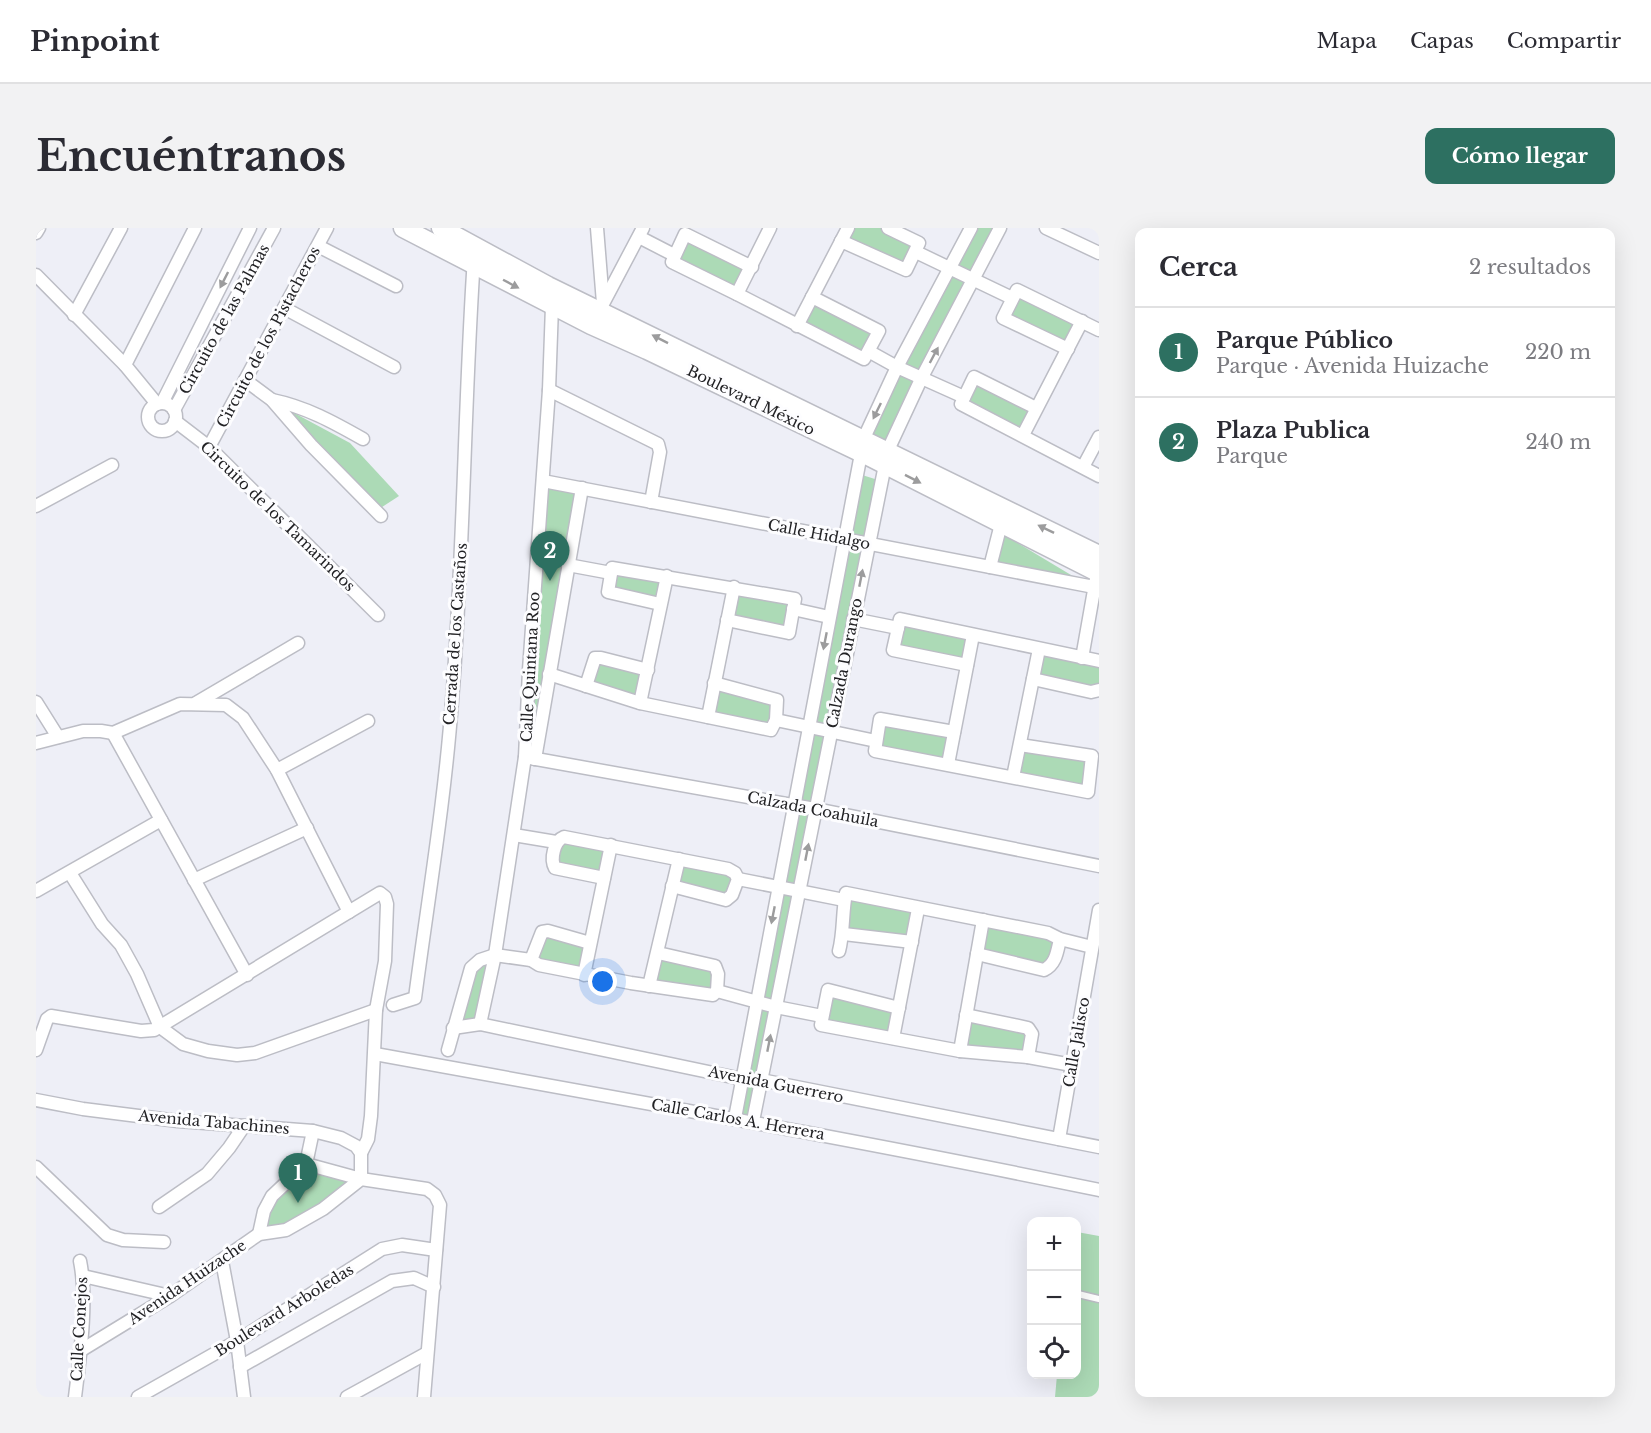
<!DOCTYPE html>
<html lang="es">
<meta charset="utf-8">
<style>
:root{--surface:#fff;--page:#f2f2f3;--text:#2b2b33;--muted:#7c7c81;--line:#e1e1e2;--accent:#2d7061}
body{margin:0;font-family:"Libre Baskerville",serif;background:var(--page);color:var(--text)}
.controls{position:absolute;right:18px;bottom:18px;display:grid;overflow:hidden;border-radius:12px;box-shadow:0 6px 24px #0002}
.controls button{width:54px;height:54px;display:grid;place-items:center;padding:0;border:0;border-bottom:2px solid var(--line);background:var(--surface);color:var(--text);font:30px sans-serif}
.you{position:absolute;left:567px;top:754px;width:21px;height:21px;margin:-15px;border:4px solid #fff;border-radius:50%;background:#1a73e8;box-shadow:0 0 0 9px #1a73e833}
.badge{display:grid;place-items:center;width:39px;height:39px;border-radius:50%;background:var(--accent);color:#fff;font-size:20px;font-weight:700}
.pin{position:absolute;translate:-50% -50px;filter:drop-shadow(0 2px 3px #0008)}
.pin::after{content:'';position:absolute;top:32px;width:21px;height:18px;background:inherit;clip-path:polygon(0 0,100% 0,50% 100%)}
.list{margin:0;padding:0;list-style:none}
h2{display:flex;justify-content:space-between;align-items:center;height:78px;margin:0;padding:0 24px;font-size:26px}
h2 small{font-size:20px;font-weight:400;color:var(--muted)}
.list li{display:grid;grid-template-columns:39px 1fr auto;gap:18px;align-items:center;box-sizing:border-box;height:90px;padding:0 24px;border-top:2px solid var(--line)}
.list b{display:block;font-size:22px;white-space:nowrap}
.list p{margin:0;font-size:20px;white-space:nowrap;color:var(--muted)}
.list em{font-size:20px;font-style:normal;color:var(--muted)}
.icon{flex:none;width:33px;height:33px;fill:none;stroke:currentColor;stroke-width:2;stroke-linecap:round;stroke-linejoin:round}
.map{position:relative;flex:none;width:1063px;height:1169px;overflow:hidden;border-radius:12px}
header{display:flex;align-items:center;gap:36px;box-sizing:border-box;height:84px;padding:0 30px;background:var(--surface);border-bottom:2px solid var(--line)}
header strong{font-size:28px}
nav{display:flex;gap:33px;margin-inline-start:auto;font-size:21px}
.intro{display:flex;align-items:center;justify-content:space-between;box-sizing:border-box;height:144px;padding:0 36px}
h1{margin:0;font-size:42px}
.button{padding:15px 27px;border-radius:12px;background:var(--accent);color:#fff;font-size:21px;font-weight:700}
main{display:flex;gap:36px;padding:0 36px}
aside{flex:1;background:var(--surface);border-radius:12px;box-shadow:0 6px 24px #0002}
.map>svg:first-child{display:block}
.green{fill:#acdab6}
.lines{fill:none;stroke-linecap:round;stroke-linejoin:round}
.lane-casing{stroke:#bcbdc5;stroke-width:9}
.street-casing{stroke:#bcbdc5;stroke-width:15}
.secondary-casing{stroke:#bcbdc5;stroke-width:21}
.lane{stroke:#fff;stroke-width:6}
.street{stroke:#fff;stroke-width:12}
.secondary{stroke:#fff;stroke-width:18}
.oneway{fill:#9c9c9d}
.labels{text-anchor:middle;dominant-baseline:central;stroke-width:6;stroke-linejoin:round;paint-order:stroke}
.street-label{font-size:15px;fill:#222225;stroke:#fdfdff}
</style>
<header>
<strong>Pinpoint</strong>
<nav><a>Mapa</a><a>Capas</a><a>Compartir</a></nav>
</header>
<div class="intro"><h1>Encuéntranos</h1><a class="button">Cómo llegar</a></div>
<main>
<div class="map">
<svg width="1063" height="1169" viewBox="0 0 1063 1169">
<rect width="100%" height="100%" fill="#eeeff7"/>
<!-- green -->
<g class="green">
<path d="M 815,0 L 845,0 L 881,15 L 869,40 L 808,12 Z"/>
<path d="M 937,0 L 962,0 L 851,220 L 830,210 Z"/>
<path d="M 650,9 L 713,40 L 701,64 L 638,34 Z"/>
<path d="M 982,66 L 1041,94 L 1030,117 L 971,89 Z"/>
<path d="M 778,71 L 839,104 L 828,129 L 763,97 Z"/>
<path d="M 939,154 L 995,182 L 986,205 L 929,175 Z"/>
<path d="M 247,179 L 314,215 L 363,268 L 343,281 Z"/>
<path d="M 823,246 L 842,252 L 715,890 L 702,888 Z"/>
<path d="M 509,256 L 542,262 L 497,528 L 492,527 Z"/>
<path d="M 965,305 L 1045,353 L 957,337 Z"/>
<path d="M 577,340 L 630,349 L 624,375 L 573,364 Z"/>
<path d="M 699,361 L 757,372 L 752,403 L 693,391 Z"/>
<path d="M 865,393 L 936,408 L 931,436 L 858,422 Z"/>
<path d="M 1005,424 L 1063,437 L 1063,457 L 1055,462 L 1000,449 Z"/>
<path d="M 559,433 L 611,442 L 603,474 L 552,458 Z"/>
<path d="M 679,457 L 740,473 L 735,501 L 673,488 Z"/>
<path d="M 844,492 L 915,505 L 910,534 L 840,522 Z"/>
<path d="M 986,520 L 1052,531 L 1050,561 L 980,548 Z"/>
<path d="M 527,613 L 571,621 L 566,647 L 521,636 Z"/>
<path d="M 644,633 L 697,646 L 693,670 L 638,657 Z"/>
<path d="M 811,667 L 880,682 L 875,713 L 809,706 Z"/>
<path d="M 949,695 L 1021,712 L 1013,737 L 943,725 Z"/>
<path d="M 506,708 L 551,718 L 546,743 L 497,731 Z"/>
<path d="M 624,727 L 677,740 L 677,765 L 616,756 Z"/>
<path d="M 457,730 L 442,795 L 419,799 L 435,742 Z"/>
<path d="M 793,765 L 860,781 L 856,807 L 787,796 Z"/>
<path d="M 932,790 L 993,802 L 989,827 L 927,821 Z"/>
<path d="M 270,936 L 325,951 L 279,985 L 223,1006 L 228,983 Z"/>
<path d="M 1041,1004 L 1063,1008 L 1063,1169 L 1019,1169 L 1021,1147 L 1040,1146 Z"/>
</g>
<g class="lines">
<defs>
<path id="lane" d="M 1042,1066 L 1063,1071"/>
<g id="street">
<path d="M 561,0 L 567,75"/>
<path d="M 1010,0 L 1063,25"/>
<path d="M 0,5 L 3,0"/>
<path d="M 603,9 L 638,27"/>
<path d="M 805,13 L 870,42 L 883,15 L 852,0"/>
<path d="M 282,18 L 360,58"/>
<path d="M 880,24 L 976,70"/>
<path d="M 716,39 L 649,6 L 636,34 L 701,66 L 828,131 L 843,103 L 776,69"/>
<path d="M 0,47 L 89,137 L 121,176"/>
<path d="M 701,66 L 734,0"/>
<path d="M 248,80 L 358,139"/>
<path d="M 38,87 L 85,0"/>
<path d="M 560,89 L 607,0"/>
<path d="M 761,98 L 812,0"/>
<path d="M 1032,121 L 967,90 L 981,62 L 1063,102"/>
<path d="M 834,124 L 861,139 L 928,169"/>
<path d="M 89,137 L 159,0"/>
<path d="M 209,152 L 236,172 L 275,217 L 345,288"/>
<path d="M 513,162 L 622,216 L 624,224 L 615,274"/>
<path d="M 236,172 C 270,179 297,194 327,211"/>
<circle cx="126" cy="189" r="14"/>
<path d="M 126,175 L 214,0"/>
<path d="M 1000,180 L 938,149 L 925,176 L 1063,248"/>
<path d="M 138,182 L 238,0"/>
<path d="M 139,193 L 173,219 L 342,387"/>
<path d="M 987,207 L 1046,93"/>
<path d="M 173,219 L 291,0"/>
<path d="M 1047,239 L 1063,209"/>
<path d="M 507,253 L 1058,359"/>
<path d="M 0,278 L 76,237"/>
<path d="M 532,337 L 575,345"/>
<path d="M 954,339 L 965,296"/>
<path d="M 624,376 L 572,364 L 576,340 L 759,371 L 753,405 L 691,392"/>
<path d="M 757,381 L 793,389"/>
<path d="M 817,391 L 862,400"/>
<path d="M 1046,430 L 1060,351"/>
<path d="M 931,437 L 857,422 L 864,391 L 1063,433"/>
<path d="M 513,446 L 604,475 L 735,502 L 740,492 L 741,472 L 678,455"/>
<path d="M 997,451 L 1055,464 L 1063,462"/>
<path d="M 550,458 L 559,430 L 565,430 L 612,442"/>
<path d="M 0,474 L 22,509"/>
<path d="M 160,475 L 262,415"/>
<path d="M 604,475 L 631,348"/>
<path d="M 672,489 L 698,359"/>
<path d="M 740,492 L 840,513"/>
<path d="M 918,504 L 844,491 L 839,523 L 1052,564 L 1056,528 L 984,517"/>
<path d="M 77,505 L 211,747"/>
<path d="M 0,515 L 47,503 L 65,503 L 77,505 L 144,476 L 190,477 L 207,490 L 241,542 L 313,684"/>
<path d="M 489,529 L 779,581 L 1063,638"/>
<path d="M 499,531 L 546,260"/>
<path d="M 912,536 L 937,407"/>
<path d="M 241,542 L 332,493"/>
<path d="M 977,549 L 1003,421"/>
<path d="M 478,607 L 520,614"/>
<path d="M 34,645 L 66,696 L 85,717 L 101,746 L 124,799 L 147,816 L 172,823 L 201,827 L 219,825 L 340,782"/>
<path d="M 568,650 L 519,640 C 514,631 518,613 528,609 L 692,641 L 699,645 L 702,651 L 696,667 L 690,672 L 636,658"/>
<path d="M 702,651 L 808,672"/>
<path d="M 158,652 L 271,600"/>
<path d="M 0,663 L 125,592"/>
<path d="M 808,706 L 876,714"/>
<path d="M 803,723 C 808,704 806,685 810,665 L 1012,705 L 1024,711 L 1056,719"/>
<path d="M 622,725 L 679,738 L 682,746 L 681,763"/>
<path d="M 941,726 L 1008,742 C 1020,736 1021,724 1024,711"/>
<path d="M 495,732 L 506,704 L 512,703 L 554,715"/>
<path d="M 548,747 L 575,617"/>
<path d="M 613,758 L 643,631"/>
<path d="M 357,777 L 379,770 C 392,671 409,572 416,473 C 428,326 428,177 438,30"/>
<path d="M 863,780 L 792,762 L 785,797 L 924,823 L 992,829 L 1036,837"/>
<path d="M 930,787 L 992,800 L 996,806 L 992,829"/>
<path d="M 444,796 L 459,727 L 489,529 L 493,442 L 513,162 L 516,78"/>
<path d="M 417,800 L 444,796 L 706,851 L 725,852 L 1063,919"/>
<path d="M 857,810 L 882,681"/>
<path d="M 0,822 L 11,791 L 15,788 L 105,803 L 118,802 L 344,665 L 349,669 L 351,676 L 349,733 L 340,782 L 335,888 L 332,911 L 325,925"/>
<path d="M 412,822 L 435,740 L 444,732 L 459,727 L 495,732 L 503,737 L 595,755 L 677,767 L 681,763 L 740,779 L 786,788"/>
<path d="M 924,823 L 947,692"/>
<path d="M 339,826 C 581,870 822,912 1063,962"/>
<path d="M 0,872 L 47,881 L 142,893 L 277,903 L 305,910 L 320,918 L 325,925 L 325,951 L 270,936"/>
<path d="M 699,890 L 828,210 L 861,139 L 935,0"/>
<path d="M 717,893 L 852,222 L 886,149 L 964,0"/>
<path d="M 1023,911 L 1063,682"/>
<path d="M 0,939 L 71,1007 L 87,1012 L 128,1014"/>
<path d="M 123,979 L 171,946 L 193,920 L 208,898"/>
<path d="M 223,1006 L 228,983 L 236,968 L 270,936 L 277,903"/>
<path d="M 186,1033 L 201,1113 L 208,1169"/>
<path d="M 47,1048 L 134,1068"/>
<path d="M 44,1123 L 134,1068 L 223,1006 L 250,1002 L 287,981 L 325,951 L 391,961 L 399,967 L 404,977 L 388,1169"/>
<path d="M 204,1139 L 356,1053 L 378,1050 L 398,1059"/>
<path d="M 39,1169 C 44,1128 52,1073 44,1033"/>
<path d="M 102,1169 L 201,1113 L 346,1021 L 366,1017 L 400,1022"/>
<path d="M 311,1169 L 391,1125"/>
</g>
<g id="secondary">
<path d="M 367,0 L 555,97 L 611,122 L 834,229 L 1063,345"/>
<path d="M 405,0 L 512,58 L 1063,327"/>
</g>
</defs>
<!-- lane casing -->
<use href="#lane" class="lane-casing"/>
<!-- street casing -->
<use href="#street" class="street-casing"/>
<!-- secondary casing -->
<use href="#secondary" class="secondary-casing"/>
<!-- lane -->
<use href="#lane" class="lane"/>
<!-- street -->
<use href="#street" class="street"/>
<!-- secondary -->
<use href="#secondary" class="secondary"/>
</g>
<!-- one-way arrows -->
<defs><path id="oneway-solid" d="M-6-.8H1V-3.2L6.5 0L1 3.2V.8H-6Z" transform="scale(1.5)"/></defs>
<g class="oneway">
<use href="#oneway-solid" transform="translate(188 52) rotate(117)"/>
<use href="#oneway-solid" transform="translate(475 56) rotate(28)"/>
<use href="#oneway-solid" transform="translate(624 111) rotate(-153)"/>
<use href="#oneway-solid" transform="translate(898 127) rotate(-62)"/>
<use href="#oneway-solid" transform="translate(841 183) rotate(116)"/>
<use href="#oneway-solid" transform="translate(877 251) rotate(27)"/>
<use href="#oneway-solid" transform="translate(1010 301) rotate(-154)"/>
<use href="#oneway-solid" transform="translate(825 350) rotate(-79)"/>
<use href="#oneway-solid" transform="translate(789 413) rotate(101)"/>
<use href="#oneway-solid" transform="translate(771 624) rotate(-79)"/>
<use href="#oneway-solid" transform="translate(737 687) rotate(101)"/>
<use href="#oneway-solid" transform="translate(733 815) rotate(-79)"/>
</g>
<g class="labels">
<!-- street labels -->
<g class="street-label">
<text transform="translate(188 91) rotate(-61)">Circuito de las Palmas</text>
<text transform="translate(232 109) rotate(-62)">Circuito de los Pistacheros</text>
<text transform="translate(715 172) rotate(26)">Boulevard México</text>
<text transform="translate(242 288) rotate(44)">Circuito de los Tamarindos</text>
<text transform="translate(783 306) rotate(11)">Calle Hidalgo</text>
<text transform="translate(419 406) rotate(-86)">Cerrada de los Castaños</text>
<text transform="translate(808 435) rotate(-79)">Calzada Durango</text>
<text transform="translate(494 439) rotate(-87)">Calle Quintana Roo</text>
<text transform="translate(777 581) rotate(11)">Calzada Coahuila</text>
<text transform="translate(1040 814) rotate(-80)">Calle Jalisco</text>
<text transform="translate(740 856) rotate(11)">Avenida Guerrero</text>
<text transform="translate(702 891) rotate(10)">Calle Carlos A. Herrera</text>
<text transform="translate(178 894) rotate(5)">Avenida Tabachines</text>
<text transform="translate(151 1054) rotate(-34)">Avenida Huizache</text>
<text transform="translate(248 1082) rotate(-32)">Boulevard Arboledas</text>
<text transform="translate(43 1101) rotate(-87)">Calle Conejos</text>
</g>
</g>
</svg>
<div class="controls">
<button>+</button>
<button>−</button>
<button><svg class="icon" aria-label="locate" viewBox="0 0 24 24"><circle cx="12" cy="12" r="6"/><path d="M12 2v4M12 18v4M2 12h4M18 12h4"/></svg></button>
</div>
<div class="you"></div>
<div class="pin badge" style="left:262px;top:975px">1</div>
<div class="pin badge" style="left:514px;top:353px">2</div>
</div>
<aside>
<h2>Cerca<small>2 resultados</small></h2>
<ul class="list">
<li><span class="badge">1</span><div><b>Parque Público</b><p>Parque · Avenida Huizache</p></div><em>220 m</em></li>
<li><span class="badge">2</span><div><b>Plaza Publica</b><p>Parque</p></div><em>240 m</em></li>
</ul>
</aside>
</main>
